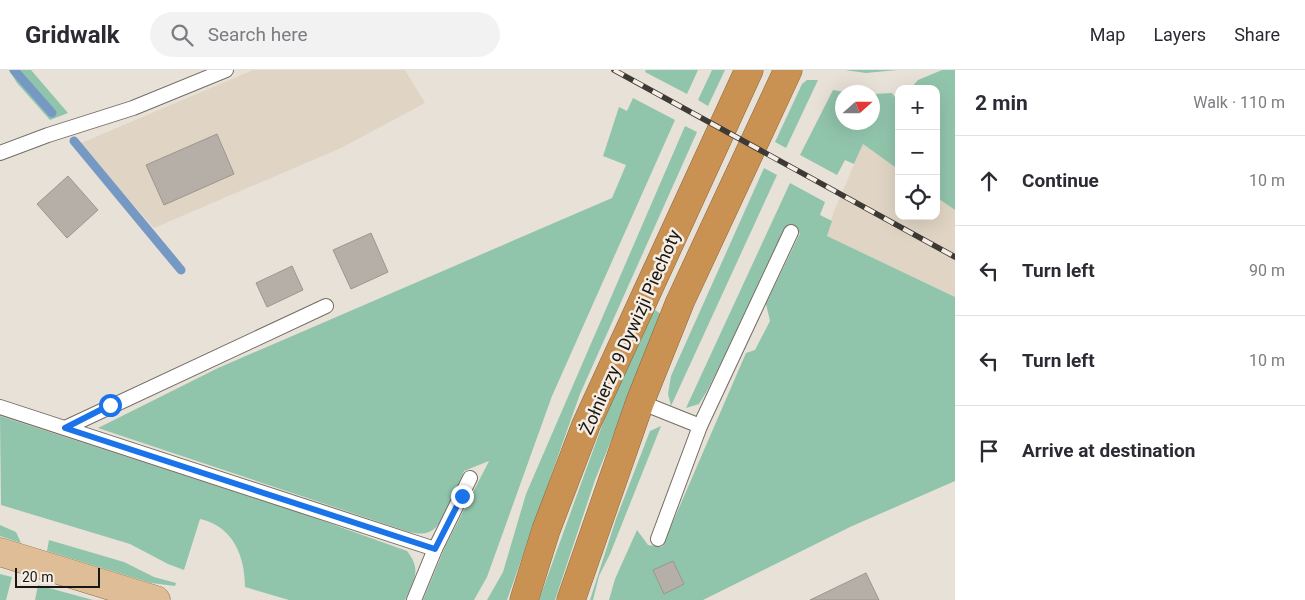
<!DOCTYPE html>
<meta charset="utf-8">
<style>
:root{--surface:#fff;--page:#f2f2f3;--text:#2b2b33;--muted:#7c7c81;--line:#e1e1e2}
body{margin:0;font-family:Roboto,sans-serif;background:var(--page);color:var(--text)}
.controls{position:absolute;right:15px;top:15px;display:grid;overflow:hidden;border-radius:10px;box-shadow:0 5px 20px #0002}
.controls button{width:45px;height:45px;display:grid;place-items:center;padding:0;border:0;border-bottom:1px solid var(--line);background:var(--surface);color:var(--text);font:25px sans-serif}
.compass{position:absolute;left:835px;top:15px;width:45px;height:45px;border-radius:50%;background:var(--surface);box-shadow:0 5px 20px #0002;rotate:69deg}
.scale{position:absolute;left:15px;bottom:12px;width:85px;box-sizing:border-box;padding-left:5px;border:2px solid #191713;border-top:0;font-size:14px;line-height:18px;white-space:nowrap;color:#191713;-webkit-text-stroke:4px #f6eee5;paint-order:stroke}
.stop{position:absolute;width:15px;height:15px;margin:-11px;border:4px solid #1a73e8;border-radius:50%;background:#fff}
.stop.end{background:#1a73e8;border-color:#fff;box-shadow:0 1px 5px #0008}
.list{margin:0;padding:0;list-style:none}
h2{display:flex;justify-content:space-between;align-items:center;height:65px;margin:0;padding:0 20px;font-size:21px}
h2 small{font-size:16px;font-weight:400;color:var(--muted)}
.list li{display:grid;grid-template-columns:32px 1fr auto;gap:15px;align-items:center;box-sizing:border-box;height:90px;padding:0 20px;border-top:1px solid var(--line)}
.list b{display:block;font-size:19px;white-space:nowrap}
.list em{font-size:16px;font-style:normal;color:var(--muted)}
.icon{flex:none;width:28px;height:28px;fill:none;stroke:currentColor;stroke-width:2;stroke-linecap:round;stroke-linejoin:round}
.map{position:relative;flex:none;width:955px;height:530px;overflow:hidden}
header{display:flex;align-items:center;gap:30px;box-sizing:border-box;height:70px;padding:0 25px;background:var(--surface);border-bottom:1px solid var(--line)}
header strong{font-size:24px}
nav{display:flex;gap:28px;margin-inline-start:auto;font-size:18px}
.search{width:350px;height:45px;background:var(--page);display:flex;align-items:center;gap:12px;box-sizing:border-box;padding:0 18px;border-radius:28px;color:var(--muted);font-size:19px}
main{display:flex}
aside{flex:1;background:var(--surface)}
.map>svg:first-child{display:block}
.built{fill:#e0d5c5}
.green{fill:#91c5ab}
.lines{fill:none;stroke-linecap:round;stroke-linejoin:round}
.stream{stroke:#7599c3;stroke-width:9}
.building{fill:#b6afa7;stroke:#9c968d}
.lane-casing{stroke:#746d65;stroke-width:16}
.primary-casing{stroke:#8b673c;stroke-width:29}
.highway-casing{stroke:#8b673c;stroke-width:29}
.lane{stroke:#fff;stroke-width:14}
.primary{stroke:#dfbe97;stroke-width:28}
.highway{stroke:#c99252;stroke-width:28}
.rail-casing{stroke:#3d3a35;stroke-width:5.5}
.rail{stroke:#f6eee5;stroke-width:4;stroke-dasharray:11;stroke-linecap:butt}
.route{stroke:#1a73e8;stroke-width:6}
.labels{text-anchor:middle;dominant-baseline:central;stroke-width:5;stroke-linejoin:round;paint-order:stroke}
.street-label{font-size:18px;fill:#191713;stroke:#f6eee5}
</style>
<header>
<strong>Gridwalk</strong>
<div class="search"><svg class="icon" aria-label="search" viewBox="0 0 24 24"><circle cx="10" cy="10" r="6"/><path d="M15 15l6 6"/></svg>Search here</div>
<nav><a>Map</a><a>Layers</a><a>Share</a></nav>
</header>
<main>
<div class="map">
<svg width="955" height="530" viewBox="0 0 955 530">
<rect width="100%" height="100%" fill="#e8e1d8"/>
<!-- built -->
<g class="built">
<path d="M 253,0 L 405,0 L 425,33 L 341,78 L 154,158 L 79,74 Z"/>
<path d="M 863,74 L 899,100 L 899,146 L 936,146 L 936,127 L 955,140 L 955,227 L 826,166 L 834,141 Z"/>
</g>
<!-- green -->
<g class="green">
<path d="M 9,0 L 31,0 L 68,43 L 50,50 L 17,13 Z"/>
<path d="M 646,0 L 698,0 L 687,24 L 645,2 Z"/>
<path d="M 712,0 L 725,0 L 708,36 L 698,30 Z"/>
<path d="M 845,0 L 897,0 L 866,3 Z"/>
<path d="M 942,0 L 955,0 L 955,140 L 936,127 L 936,19 L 910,19 L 918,10 Z"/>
<path d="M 807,10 L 818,10 L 786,78 L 775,72 L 802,14 Z"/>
<path d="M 833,20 L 845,22 L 842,22 L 842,52 L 872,52 L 873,24 L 892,23 L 899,33 L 899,100 L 863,74 L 854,94 L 845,90 L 837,105 L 800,85 Z"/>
<path d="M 633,28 L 675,50 L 552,326 L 487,507 L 474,530 L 423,530 L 445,477 L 489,391 L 464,401 C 457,417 444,457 429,462 C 422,465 415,463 409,462 L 98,358 L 218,298 L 612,128 L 626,95 L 603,86 L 619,37 L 627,41 Z"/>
<path d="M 685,56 L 697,62 L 580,324 L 507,530 L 487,530 L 503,502 L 526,424 Z"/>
<path d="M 764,98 L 777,105 L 671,336 L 668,324 L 671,306 Z"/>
<path d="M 790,113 L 825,132 L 820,145 L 832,151 L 827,166 L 955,227 L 955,411 L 850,457 L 703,530 L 609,530 L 615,509 L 637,460 L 648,475 L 662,477 L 746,283 L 755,280 L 770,251 L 766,234 L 800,163 L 788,158 L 707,321 L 699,334 L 686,338 Z"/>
<path d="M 654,239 L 662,245 L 595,410 L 555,530 L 539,530 L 608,339 Z"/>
<path d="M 0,346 L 301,443 L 407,481 C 422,500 414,510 405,530 L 289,530 L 245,517 C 245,486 233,456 200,449 L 184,500 L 168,494 L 130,474 L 1,435 Z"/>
<path d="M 661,356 L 610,484 L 599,506 L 593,530 L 590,530 L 616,449 L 650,361 Z"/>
<path d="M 0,455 L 16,462 L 21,473 L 0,466 Z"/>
<path d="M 49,470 L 124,492 L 154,507 L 176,513 L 175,516 L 151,513 L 47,481 Z"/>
<path d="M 0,504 L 12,507 L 6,530 L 0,530 Z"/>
<path d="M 38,515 L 93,530 L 35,530 Z"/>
</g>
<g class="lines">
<!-- stream -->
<g class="stream">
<path d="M 14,0 L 52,43"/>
<path d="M 74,71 L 181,200"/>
</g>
</g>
<!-- building -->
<g class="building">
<path d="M 217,64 L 234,104 L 164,135 L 146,95 Z"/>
<path d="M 68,106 L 98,140 L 67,168 L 37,134 Z"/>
<path d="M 371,163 L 388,202 L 351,219 L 333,180 Z"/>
<path d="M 292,196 L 303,220 L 267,237 L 256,213 Z"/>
<path d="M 673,491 L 684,514 L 664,524 L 653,500 Z"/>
<path d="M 866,503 L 879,530 L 810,530 Z"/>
</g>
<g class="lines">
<defs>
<g id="lane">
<path d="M 0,83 L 48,65 L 133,38 L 226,0"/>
<path d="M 640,332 L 700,356"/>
<path d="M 0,337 L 435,479 L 470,408"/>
<path d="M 65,358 L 326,236"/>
<path d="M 658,469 L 700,356 L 791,162"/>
<path d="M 414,530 L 435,479"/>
</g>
<path id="primary" d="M 0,482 L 156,530"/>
<g id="highway">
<path d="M 524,530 L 546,460 L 586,355 L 749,0"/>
<path d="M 571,530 L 640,332 L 680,232 L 788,0"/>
</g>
</defs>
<!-- lane casing -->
<use href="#lane" class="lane-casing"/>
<!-- primary casing -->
<use href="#primary" class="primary-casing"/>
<!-- highway casing -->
<use href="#highway" class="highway-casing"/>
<!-- lane -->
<use href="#lane" class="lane"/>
<!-- primary -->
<use href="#primary" class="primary"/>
<!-- highway -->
<use href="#highway" class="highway"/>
<defs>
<path id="rail" d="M 614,0 L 955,187"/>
</defs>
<!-- rail casing -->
<use href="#rail" class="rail-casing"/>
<!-- rail -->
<use href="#rail" class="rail"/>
</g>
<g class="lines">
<!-- route -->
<path class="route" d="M 110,335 L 65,358 L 435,479 L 462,426"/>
</g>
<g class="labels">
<!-- street labels -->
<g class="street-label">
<text transform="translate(630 262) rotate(-66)">Żołnierzy 9 Dywizji Piechoty</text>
</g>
</g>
</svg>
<div class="controls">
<button>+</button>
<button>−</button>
<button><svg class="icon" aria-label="locate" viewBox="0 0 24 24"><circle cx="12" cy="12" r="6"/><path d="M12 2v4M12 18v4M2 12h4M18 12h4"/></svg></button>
</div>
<svg class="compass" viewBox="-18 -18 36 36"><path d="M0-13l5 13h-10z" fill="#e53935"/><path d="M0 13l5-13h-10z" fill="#7c7c81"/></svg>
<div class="scale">20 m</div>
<div class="stop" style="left:110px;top:335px"></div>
<div class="stop end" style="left:462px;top:426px"></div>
</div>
<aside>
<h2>2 min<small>Walk · 110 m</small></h2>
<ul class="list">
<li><svg class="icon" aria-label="ahead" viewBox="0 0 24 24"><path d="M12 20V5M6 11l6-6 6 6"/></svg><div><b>Continue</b></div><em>10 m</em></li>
<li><svg class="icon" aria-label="left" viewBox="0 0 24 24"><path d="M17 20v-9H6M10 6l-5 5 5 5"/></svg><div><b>Turn left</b></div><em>90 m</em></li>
<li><svg class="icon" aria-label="left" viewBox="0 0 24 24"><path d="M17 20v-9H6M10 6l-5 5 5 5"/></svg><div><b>Turn left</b></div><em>10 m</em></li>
<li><svg class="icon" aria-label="arrive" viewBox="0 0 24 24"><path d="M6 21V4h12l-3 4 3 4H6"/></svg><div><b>Arrive at destination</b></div></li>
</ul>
</aside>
</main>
